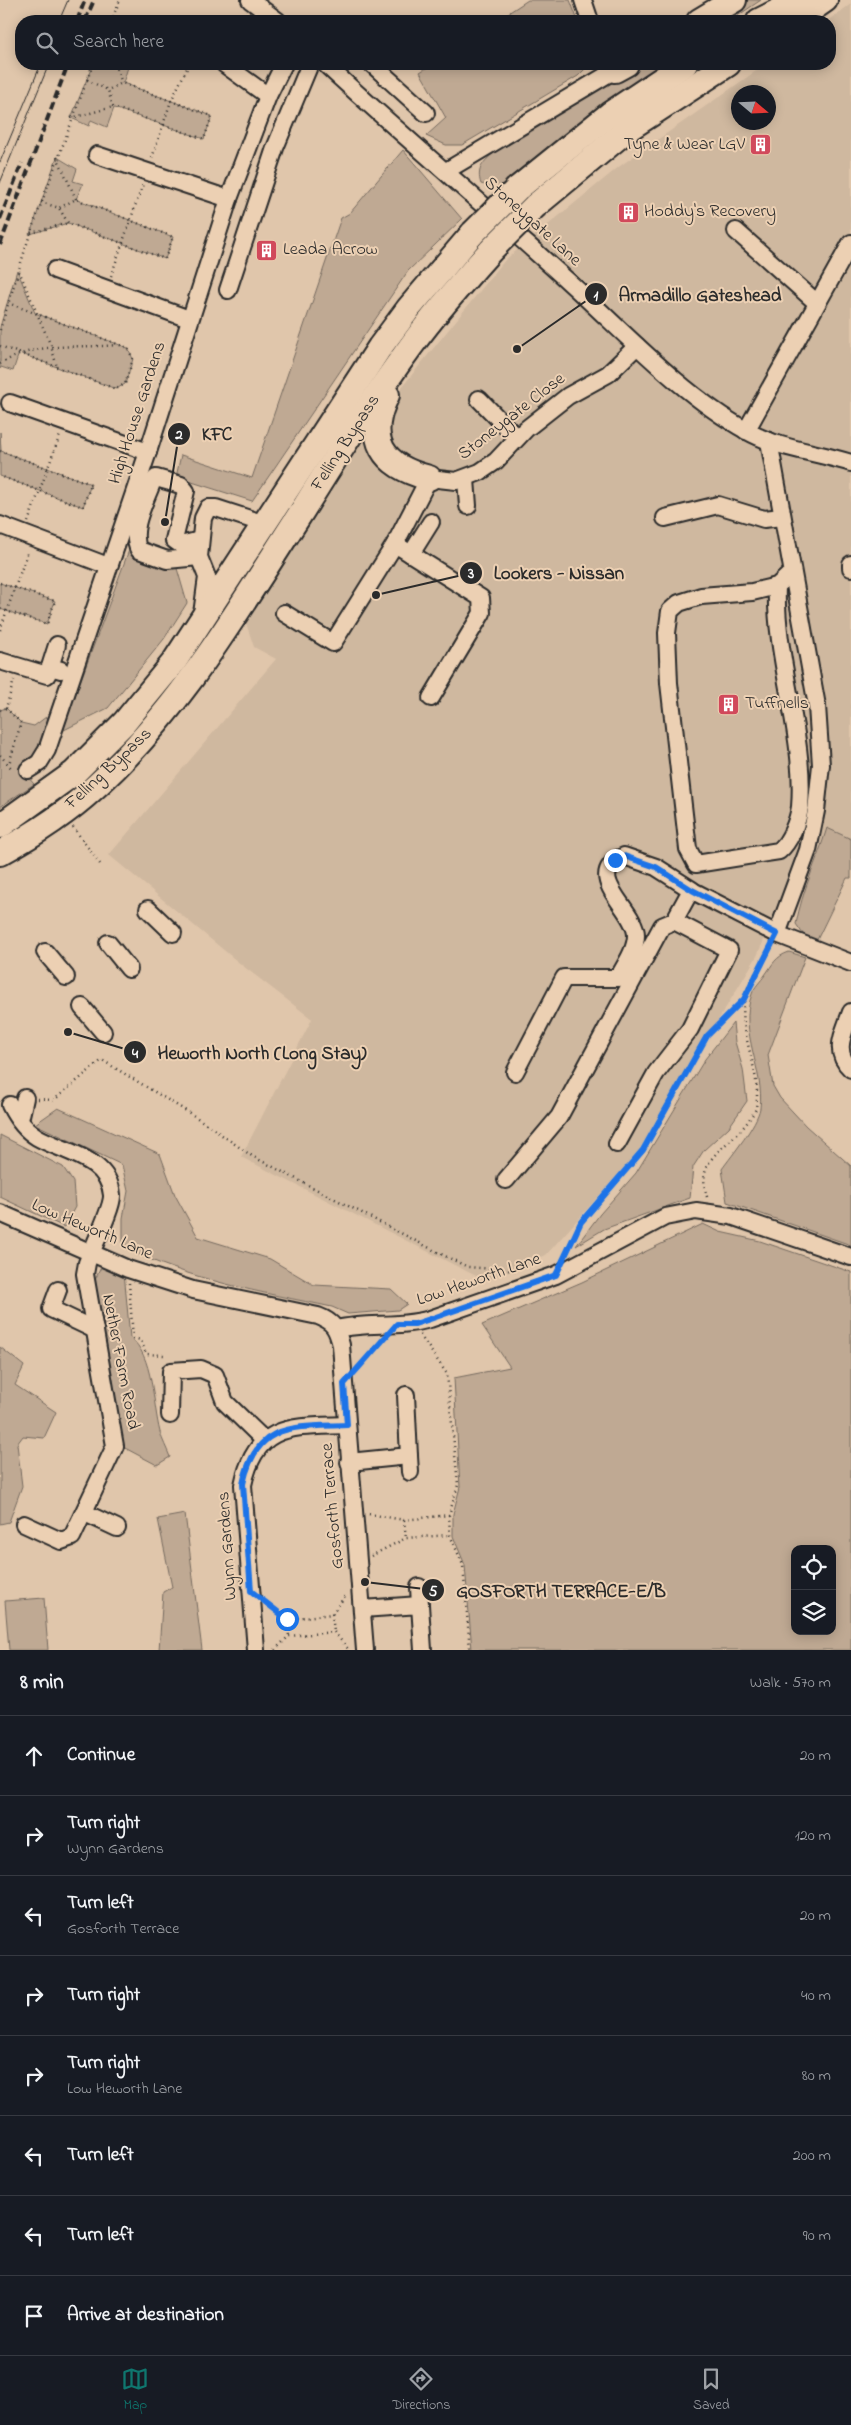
<!DOCTYPE html>
<meta charset="utf-8">
<style>
:root{--surface:#171b24;--page:#242831;--text:#f1f3f6;--muted:#9ea1a6;--line:#363941;--accent:#0f766e}
body{margin:0;font-family:"Indie Flower",sans-serif;background:var(--page);color:var(--text)}
.controls{position:absolute;right:15px;bottom:15px;display:grid;overflow:hidden;border-radius:10px;box-shadow:0 2px 12px #0003}
.controls button{width:45px;height:45px;display:grid;place-items:center;padding:0;border:0;border-bottom:1px solid var(--line);background:var(--surface);color:var(--text);font:25px sans-serif}
.compass{position:absolute;left:731px;top:85px;width:45px;height:45px;border-radius:50%;background:var(--surface);box-shadow:0 2px 12px #0003;rotate:109deg}
.stop{position:absolute;width:15px;height:15px;margin:-11px;border:4px solid #1a73e8;border-radius:50%;background:#fff}
.stop.end{background:#1a73e8;border-color:#fff;box-shadow:0 1px 5px #0008}
.list{margin:0;padding:0;list-style:none}
h2{display:flex;justify-content:space-between;align-items:center;height:65px;margin:0;padding:0 20px;font-size:21px}
h2 small{font-size:16px;font-weight:400;color:var(--muted)}
.list li{display:grid;grid-template-columns:32px 1fr auto;gap:15px;align-items:center;box-sizing:border-box;height:80px;padding:0 20px;border-top:1px solid var(--line)}
.list b{display:block;font-size:19px;white-space:nowrap}
.list p{margin:0;font-size:16px;white-space:nowrap;color:var(--muted)}
.list em{font-size:16px;font-style:normal;color:var(--muted)}
.icon{flex:none;width:28px;height:28px;fill:none;stroke:currentColor;stroke-width:2;stroke-linecap:round;stroke-linejoin:round}
.map{position:relative;flex:none;width:851px;height:1650px;overflow:hidden}
.search{position:absolute;background:var(--surface);box-shadow:0 2px 12px #0003;left:15px;right:15px;top:15px;height:55px;display:flex;align-items:center;gap:12px;box-sizing:border-box;padding:0 18px;border-radius:20px;color:var(--muted);font-size:19px}
.sheet{height:705px;background:var(--surface)}
nav{display:flex;justify-content:space-around;align-items:center;box-sizing:border-box;height:70px;border-top:1px solid var(--line);background:var(--surface);font-size:14px;color:var(--muted)}
nav a{display:grid;justify-items:center;gap:2px}
nav .on{color:var(--accent)}
.map>svg:first-child{display:block}
.built{fill:#cfb89f;fill-rule:evenodd}
.green{fill:#bfa993;stroke:#756a5f;fill-rule:evenodd}
.lines{fill:none;stroke-linecap:round;stroke-linejoin:round}
.minor-casing{stroke:#2b2b2b;stroke-width:20}
.highway-casing{stroke:#2b2b2b;stroke-width:28}
.path{stroke:#2b2b2b;stroke-width:2.5;stroke-dasharray:1 4;stroke-linecap:butt}
.minor{stroke:#ecd0b3;stroke-width:16}
.highway{stroke:#ecd0b3;stroke-width:24}
.tram{stroke:#2b2b2b;stroke-width:1}
.rail{stroke:#2b2b2b;stroke-width:4;stroke-dasharray:8 4;stroke-linecap:butt}
.highway-bridge-casing{stroke:#2b2b2b;stroke-width:28;stroke-linecap:butt}
.highway-bridge{stroke:#ecd0b3;stroke-width:24}
.route{stroke:#1a73e8;stroke-width:6}
.labels{text-anchor:middle;dominant-baseline:central;stroke-width:4;stroke-linejoin:round;paint-order:stroke}
.poi-label{font-size:18px;fill:#2b2b2b;stroke:#ecd0b3;text-anchor:start}
.street-label{font-size:18px;fill:#2b2b2b;stroke:#ecd0b3}
.leader{fill:none;stroke:#2b2b2b;stroke-width:2}
.callout-dot{fill:#2b2b2b;stroke:#ecd0b3;stroke-width:2}
.mark-label{font-size:15px;text-anchor:middle;font-weight:bold;fill:#fff}
.callout-label{font-size:19px;text-anchor:middle;font-weight:bold;fill:#2b2b2b;stroke:#ecd0b3;stroke-width:4;stroke-linejoin:round;paint-order:stroke}
</style>
<div class="map">
<svg width="851" height="1650" viewBox="0 0 851 1650">
<rect width="100%" height="100%" fill="#e0c6ab"/>
<filter id="ink" filterUnits="userSpaceOnUse"><feTurbulence type="fractalNoise" baseFrequency=".02" numOctaves="2"/><feDisplacementMap in="SourceGraphic" scale="10" xChannelSelector="R" yChannelSelector="G"/><feConvolveMatrix kernelMatrix="1 2 1 2 8 2 1 2 1" color-interpolation-filters="sRGB"/></filter>
<g filter="url(#ink)">
<!-- built -->
<path class="built" d="M 851,4 L 851,853 L 801,838 L 794,870 L 757,956 L 639,1151 L 546,1255 L 486,1281 L 241,1157 L 312,1019 L 243,966 L 109,855 L 276,659 L 254,647 L 246,623 L 350,459 L 402,387 L 505,260 L 620,166 L 766,64 L 830,64 L 830,21 L 827,21 ZM 738,92 L 768,92 L 768,122 L 738,122 Z"/>
<!-- green -->
<g class="green">
<path d="M 528,0 L 570,0 L 578,21 L 496,21 Z"/>
<path d="M 748,0 L 761,0 L 730,21 L 712,21 Z"/>
<path d="M 93,64 L 129,64 L 123,83 L 212,116 L 204,139 L 114,108 L 107,127 L 91,120 L 89,126 L 71,118 Z"/>
<path d="M 433,64 L 590,64 L 578,76 L 462,145 L 446,145 L 426,136 L 446,118 L 420,72 Z"/>
<path d="M 642,64 L 667,64 L 497,188 L 481,184 C 476,169 483,162 495,152 Z"/>
<path d="M 403,150 L 462,219 L 408,271 L 252,501 L 176,477 L 181,455 L 252,478 L 341,218 L 350,213 Z"/>
<path d="M 57,157 L 77,169 L 73,181 L 83,184 L 76,199 L 173,237 L 165,259 L 68,223 L 30,234 Z"/>
<path d="M 17,270 L 35,313 L 128,348 L 133,359 L 125,384 L 116,389 L 19,353 L 13,371 L 1,367 L 0,369 L 0,327 Z"/>
<path d="M 0,432 L 1,451 L 91,484 L 83,507 L 0,476 Z"/>
<path d="M 129,550 L 176,565 L 187,603 L 164,639 L 108,708 L 62,731 Z"/>
<path d="M 0,583 L 55,601 L 47,624 L 0,609 Z"/>
<path d="M 6,708 L 21,723 L 34,726 L 46,717 L 52,718 L 38,754 L 19,767 L 34,784 L 0,807 L 0,710 Z"/>
<path d="M 827,828 L 851,839 L 851,878 L 847,878 L 815,944 L 803,934 L 796,924 C 802,891 817,861 827,828 Z"/>
<path d="M 789,952 L 805,957 L 768,1055 L 773,1086 L 780,1098 L 806,1126 L 851,1166 L 851,1245 L 727,1202 L 722,1169 C 732,1155 757,1125 760,1108 C 765,1070 738,1032 752,994 C 754,987 761,981 765,975 C 773,964 775,957 789,952 Z"/>
<path d="M 733,1023 L 735,1042 L 743,1069 L 747,1101 L 729,1127 L 704,1150 L 693,1167 L 690,1198 L 604,1229 L 576,1246 L 600,1214 L 636,1173 L 705,1059 Z"/>
<path d="M 58,1108 L 160,1154 L 175,1195 L 198,1237 L 270,1259 L 314,1285 L 391,1289 L 407,1304 L 398,1310 L 348,1314 L 332,1307 C 261,1292 188,1280 123,1247 L 123,1218 L 128,1191 L 122,1165 L 35,1124 Z"/>
<path d="M 0,1135 L 63,1167 L 73,1182 L 75,1207 L 64,1227 L 0,1197 Z"/>
<path d="M 703,1224 L 720,1232 L 760,1241 L 851,1272 L 851,1650 L 472,1650 L 465,1565 L 453,1536 L 453,1514 L 460,1487 L 454,1378 L 510,1367 L 482,1325 L 582,1282 ZM 795,1549 L 832,1549 L 832,1631 L 795,1631 Z"/>
<path d="M 102,1265 L 124,1272 L 130,1338 C 153,1353 153,1406 160,1432 C 162,1440 167,1449 170,1457 L 157,1465 L 123,1447 L 95,1280 Z"/>
<path d="M 0,1347 L 24,1366 L 15,1385 L 56,1412 L 44,1438 L 23,1436 L 17,1444 L 22,1486 L 9,1522 L 0,1524 Z"/>
<path d="M 185,1514 L 202,1650 L 159,1650 L 163,1592 L 172,1587 L 158,1519 Z"/>
<path d="M 44,1598 L 48,1650 L 9,1650 L 5,1601 Z"/>
</g>
<g class="lines">
<defs>
<g id="minor">
<path d="M 250,0 L 278,21"/>
<path d="M 583,0 L 590,21"/>
<path d="M 224,64 L 268,96"/>
<path d="M 325,64 C 405,138 489,209 570,283 C 625,333 682,395 747,431 C 779,449 816,452 851,463"/>
<path d="M 372,64 L 426,113"/>
<path d="M 97,155 L 229,199"/>
<path d="M 446,171 L 615,70 L 611,64"/>
<path d="M 736,231 L 817,303"/>
<path d="M 55,270 L 189,319"/>
<path d="M 228,290 L 275,148 L 310,64"/>
<path d="M 479,399 L 517,438"/>
<path d="M 10,403 L 148,452"/>
<path d="M 746,431 L 851,243"/>
<path d="M 769,441 L 817,706 L 821,765 L 816,811 L 808,850 L 777,934"/>
<path d="M 466,479 L 468,506"/>
<path d="M 665,518 L 718,505 L 764,519 L 782,517"/>
<path d="M 0,525 L 108,566"/>
<path d="M 395,544 L 481,598 L 482,613 L 431,698"/>
<path d="M 411,554 L 431,522"/>
<path d="M 199,557 L 167,560 L 139,550 C 129,531 145,502 152,483 L 156,478 L 181,485 L 186,491 L 174,540 L 181,545 L 200,540"/>
<path d="M 851,564 L 851,568"/>
<path d="M 777,586 C 774,659 806,735 800,807 C 798,821 790,842 779,851 L 696,864 L 688,849 L 669,683 L 667,633 L 670,611 L 679,603 L 701,596 L 752,592 L 777,586 L 792,572"/>
<path d="M 284,613 L 333,643 L 395,544 L 429,478 L 456,481 L 480,472 L 496,461 L 526,429 L 568,396 L 608,374 L 637,346"/>
<path d="M 202,614 L 207,577 L 199,557 L 203,518 L 208,508 L 216,508 L 265,524"/>
<path d="M 57,645 L 50,667 L 61,670"/>
<path d="M 0,661 L 47,675 L 50,667"/>
<path d="M 28,770 L 39,763 L 47,750 L 148,452 L 229,199 L 268,96 L 284,64"/>
<path d="M 148,909 L 173,933"/>
<path d="M 108,943 L 129,969"/>
<path d="M 45,952 L 66,977"/>
<path d="M 82,1007 L 103,1032"/>
<path d="M 851,1012 C 844,1033 832,1051 851,1069"/>
<path d="M 515,1072 L 564,978 L 618,978 C 625,965 636,950 636,935 C 636,909 580,876 624,856 L 656,867 L 692,890"/>
<path d="M 10,1105 C 16,1117 25,1130 37,1137 C 63,1152 109,1158 112,1195 C 113,1207 92,1249 87,1263 L 85,1274 L 115,1446 L 72,1537 L 61,1541 L 24,1524"/>
<path d="M 20,1120 L 25,1098"/>
<path d="M 617,1144 L 656,1073 L 690,1029 L 729,950 L 674,921 L 691,890 L 777,934 L 851,963"/>
<path d="M 506,1180 L 559,1117 L 662,926 L 674,921"/>
<path d="M 0,1213 L 128,1269 L 193,1290 L 318,1316 C 334,1322 337,1329 341,1345 L 365,1650"/>
<path d="M 58,1290 L 51,1309 L 95,1330"/>
<path d="M 337,1329 C 368,1322 400,1328 430,1319 L 556,1275 L 665,1217 L 696,1211 L 731,1216 L 851,1257"/>
<path d="M 170,1415 L 171,1371 L 201,1369 L 215,1375 L 225,1402 L 264,1440"/>
<path d="M 409,1456 L 410,1472"/>
<path d="M 349,1462 L 409,1456 L 406,1395"/>
<path d="M 85,1513 L 117,1528"/>
<path d="M 419,1587 L 420,1605"/>
<path d="M 362,1609 L 420,1605 L 423,1650"/>
<path d="M 256,1650 L 243,1485 C 256,1422 293,1427 347,1425"/>
</g>
<g id="highway">
<path d="M 699,21 L 734,0"/>
<path d="M 759,21 L 800,0"/>
<path d="M 795,21 L 825,0"/>
<path d="M 615,70 L 626,64"/>
<path d="M 517,189 L 610,114 L 685,64"/>
<path d="M 535,206 L 628,129 L 728,64"/>
<path d="M 387,395 C 365,440 382,466 429,478"/>
<path d="M 0,826 L 74,773 L 124,723 L 174,662 L 380,347 L 409,308 L 473,233"/>
<path d="M 0,853 C 33,835 66,814 94,788 C 181,710 239,608 302,511 C 337,455 372,399 411,346 C 436,312 464,280 492,249"/>
</g>
</defs>
<!-- minor casing -->
<use href="#minor" class="minor-casing"/>
<!-- highway casing -->
<use href="#highway" class="highway-casing"/>
<!-- path -->
<g class="path">
<path d="M 111,21 L 120,0"/>
<path d="M 115,64 L 122,83"/>
<path d="M 87,80 L 108,90 L 113,107 L 204,139 L 212,116 L 122,83 L 108,90"/>
<path d="M 71,118 L 113,107"/>
<path d="M 57,157 L 76,199"/>
<path d="M 152,158 L 171,101 L 189,64"/>
<path d="M 41,202 L 59,208 L 68,223 L 165,259 L 173,237 L 76,199 L 59,208"/>
<path d="M 31,233 L 68,223"/>
<path d="M 19,271 L 51,346 L 57,367"/>
<path d="M 111,276 L 143,184"/>
<path d="M 0,330 L 30,234 L 93,64"/>
<path d="M 0,346 L 116,389 L 125,384 L 133,359 L 128,348 L 8,303"/>
<path d="M 0,364 C 41,340 73,349 117,345"/>
<path d="M 0,451 L 91,484 L 83,507 L 0,476"/>
<path d="M 28,522 L 60,435"/>
<path d="M 0,583 L 55,601 L 47,624 L 0,609"/>
<path d="M 0,630 L 28,551"/>
<path d="M 6,708 L 21,723 L 9,764"/>
<path d="M 0,710 L 6,708 L 14,680"/>
<path d="M 0,755 L 13,770"/>
<path d="M 73,827 L 100,864"/>
<path d="M 38,1099 L 54,1100 L 102,1060 L 196,1117 L 252,1156 L 445,1256 L 468,1267 L 518,1271"/>
<path d="M 707,1197 C 694,1156 730,1148 749,1120 C 751,1116 756,1111 756,1107 C 762,1071 739,1037 744,1001 C 745,989 765,960 771,946"/>
<path d="M 567,1252 L 581,1222 L 643,1150 L 707,1036 L 744,999"/>
<path d="M 129,1283 L 133,1338 L 141,1340 L 146,1354 L 164,1355 L 166,1358"/>
<path d="M 420,1335 L 447,1374 L 458,1485 L 449,1515 L 450,1535 L 463,1565 L 470,1650"/>
<path d="M 358,1368 L 383,1340"/>
<path d="M 369,1514 L 404,1520 L 449,1515"/>
<path d="M 404,1520 L 406,1538"/>
<path d="M 371,1556 L 406,1538 L 450,1535"/>
<path d="M 268,1604 L 287,1619 L 332,1614 L 345,1596"/>
<path d="M 332,1614 L 334,1632"/>
<path d="M 287,1619 L 289,1636"/>
<path d="M 275,1650 L 289,1636 L 334,1632 L 349,1650"/>
</g>
<!-- minor -->
<use href="#minor" class="minor"/>
<!-- highway -->
<use href="#highway" class="highway"/>
<!-- tram -->
<g class="tram">
<path d="M 59,21 L 68,0"/>
<path d="M 0,162 L 41,64"/>
<path d="M 0,183 L 49,64"/>
</g>
<!-- rail -->
<g class="rail">
<path d="M 77,21 L 85,0"/>
<path d="M 85,21 L 94,0"/>
<path d="M 0,219 L 22,163"/>
<path d="M 0,245 L 68,64"/>
</g>
<defs>
<g id="highway-bridge">
<path d="M 473,233 L 517,189"/>
<path d="M 492,249 L 535,206"/>
</g>
</defs>
<!-- highway-bridge casing -->
<use href="#highway-bridge" class="highway-bridge-casing"/>
<!-- highway-bridge -->
<use href="#highway-bridge" class="highway-bridge"/>
</g>
</g>
<g class="lines" filter="url(#ink)">
<!-- route -->
<path class="route" d="M 287,1619 L 251,1591 L 243,1484 C 256,1422 293,1427 347,1425 L 344,1384 L 397,1324 L 415,1324 L 430,1319 L 556,1275 L 581,1222 L 643,1150 L 707,1036 L 744,999 L 777,934 L 692,890 L 656,867 L 624,856 L 615,860"/>
</g>
<!-- icons -->
<defs>
<symbol id="building-square" viewBox="-11 -11 22 22"><rect x="-9" y="-9" width="18" height="18" rx="4" fill="#d1495b" stroke="#ecd0b3"/><path d="M-4-6H4V6H1V3H-1V6H-4ZM-2.5-4.3h1.7v1.8h-1.7ZM.8-4.3h1.7v1.8H.8ZM-2.5-1h1.7V.8h-1.7ZM.8-1h1.7V.8H.8Z" fill="#fff"/></symbol>
</defs>
<g fill-rule="evenodd">
<use href="#building-square" x="748" y="132" width="25" height="25"/>
<use href="#building-square" x="616" y="200" width="25" height="25"/>
<use href="#building-square" x="254" y="238" width="25" height="25"/>
<use href="#building-square" x="716" y="692" width="25" height="25"/>
</g>
<g class="labels">
<!-- poi labels -->
<g class="poi-label">
<text x="745" y="145" text-anchor="end">Tyne &amp; Wear LGV</text>
<text x="644" y="212">Hoddy's Recovery</text>
<text x="283" y="250">Leada Acrow</text>
<text x="745" y="704">Tuffnells</text>
</g>
<!-- street labels -->
<g class="street-label">
<text transform="translate(532 222) rotate(42)">Stoneygate Lane</text>
<text transform="translate(138 413) rotate(-72)">High House Gardens</text>
<text transform="translate(512 417) rotate(-38)">Stoneygate Close</text>
<text transform="translate(346 443) rotate(-57)">Felling Bypass</text>
<text transform="translate(109 769) rotate(-43)">Felling Bypass</text>
<text transform="translate(92 1230) rotate(23)">Low Heworth Lane</text>
<text transform="translate(479 1280) rotate(-19)">Low Heworth Lane</text>
<text transform="translate(120 1362) rotate(79)">Nether Farm Road</text>
<text transform="translate(333 1506) rotate(-95)">Gosforth Terrace</text>
<text transform="translate(228 1546) rotate(-94)">Wynn Gardens</text>
</g>
</g>
<!-- callouts -->
<path class="leader" d="M517 349L596 294M165 522L179 434M376 595L471 573M68 1032L135 1052M365 1582L433 1590"/>
<g class="callout-dot">
<circle cx="517" cy="349" r="5"/>
<circle cx="165" cy="522" r="5"/>
<circle cx="376" cy="595" r="5"/>
<circle cx="68" cy="1032" r="5"/>
<circle cx="365" cy="1582" r="5"/>
<circle cx="596" cy="294" r="12"/>
<circle cx="179" cy="434" r="12"/>
<circle cx="471" cy="573" r="12"/>
<circle cx="135" cy="1052" r="12"/>
<circle cx="433" cy="1590" r="12"/>
</g>
<g class="mark-label">
<text x="596" y="300">1</text>
<text x="179" y="439">2</text>
<text x="471" y="578">3</text>
<text x="135" y="1058">4</text>
<text x="433" y="1596">5</text>
</g>
<g class="callout-label">
<text x="700" y="301">Armadillo Gateshead</text>
<text x="217" y="440">KFC</text>
<text x="559" y="579">Lookers - Nissan</text>
<text x="262" y="1059">Heworth North (Long Stay)</text>
<text x="561" y="1597">GOSFORTH TERRACE-E/B</text>
</g>
</svg>
<div class="controls">
<button><svg class="icon" aria-label="locate" viewBox="0 0 24 24"><circle cx="12" cy="12" r="6"/><path d="M12 2v4M12 18v4M2 12h4M18 12h4"/></svg></button>
<button><svg class="icon" aria-label="layers" viewBox="0 0 24 24"><path d="M12 4l9 5-9 5-9-5zM3 14l9 5 9-5"/></svg></button>
</div>
<svg class="compass" viewBox="-18 -18 36 36"><path d="M0-13l5 13h-10z" fill="#e53935"/><path d="M0 13l5-13h-10z" fill="#9ea1a6"/></svg>
<div class="stop" style="left:287px;top:1619px"></div>
<div class="stop end" style="left:615px;top:860px"></div>
<div class="search"><svg class="icon" aria-label="search" viewBox="0 0 24 24"><circle cx="10" cy="10" r="6"/><path d="M15 15l6 6"/></svg>Search here</div>
</div>
<section class="sheet">
<h2>8 min<small>Walk · 570 m</small></h2>
<ul class="list">
<li><svg class="icon" aria-label="ahead" viewBox="0 0 24 24"><path d="M12 20V5M6 11l6-6 6 6"/></svg><div><b>Continue</b></div><em>20 m</em></li>
<li><svg class="icon" aria-label="right" viewBox="0 0 24 24"><path d="M7 20v-9h11M14 6l5 5-5 5"/></svg><div><b>Turn right</b><p>Wynn Gardens</p></div><em>120 m</em></li>
<li><svg class="icon" aria-label="left" viewBox="0 0 24 24"><path d="M17 20v-9H6M10 6l-5 5 5 5"/></svg><div><b>Turn left</b><p>Gosforth Terrace</p></div><em>20 m</em></li>
<li><svg class="icon" aria-label="right" viewBox="0 0 24 24"><path d="M7 20v-9h11M14 6l5 5-5 5"/></svg><div><b>Turn right</b></div><em>40 m</em></li>
<li><svg class="icon" aria-label="right" viewBox="0 0 24 24"><path d="M7 20v-9h11M14 6l5 5-5 5"/></svg><div><b>Turn right</b><p>Low Heworth Lane</p></div><em>80 m</em></li>
<li><svg class="icon" aria-label="left" viewBox="0 0 24 24"><path d="M17 20v-9H6M10 6l-5 5 5 5"/></svg><div><b>Turn left</b></div><em>200 m</em></li>
<li><svg class="icon" aria-label="left" viewBox="0 0 24 24"><path d="M17 20v-9H6M10 6l-5 5 5 5"/></svg><div><b>Turn left</b></div><em>90 m</em></li>
<li><svg class="icon" aria-label="arrive" viewBox="0 0 24 24"><path d="M6 21V4h12l-3 4 3 4H6"/></svg><div><b>Arrive at destination</b></div></li>
</ul>
</section>
<nav>
<a class="on"><svg class="icon" aria-label="map" viewBox="0 0 24 24"><path d="M3 6l6-2 6 2 6-2v14l-6 2-6-2-6 2zM9 4v14M15 6v14"/></svg>Map</a>
<a><svg class="icon" aria-label="directions" viewBox="0 0 24 24"><path d="M12 3l9 9-9 9-9-9zM9 14v-3h6M13 9l2 2-2 2"/></svg>Directions</a>
<a><svg class="icon" aria-label="saved" viewBox="0 0 24 24"><path d="M7 4h10v16l-5-4-5 4z"/></svg>Saved</a>
</nav>
